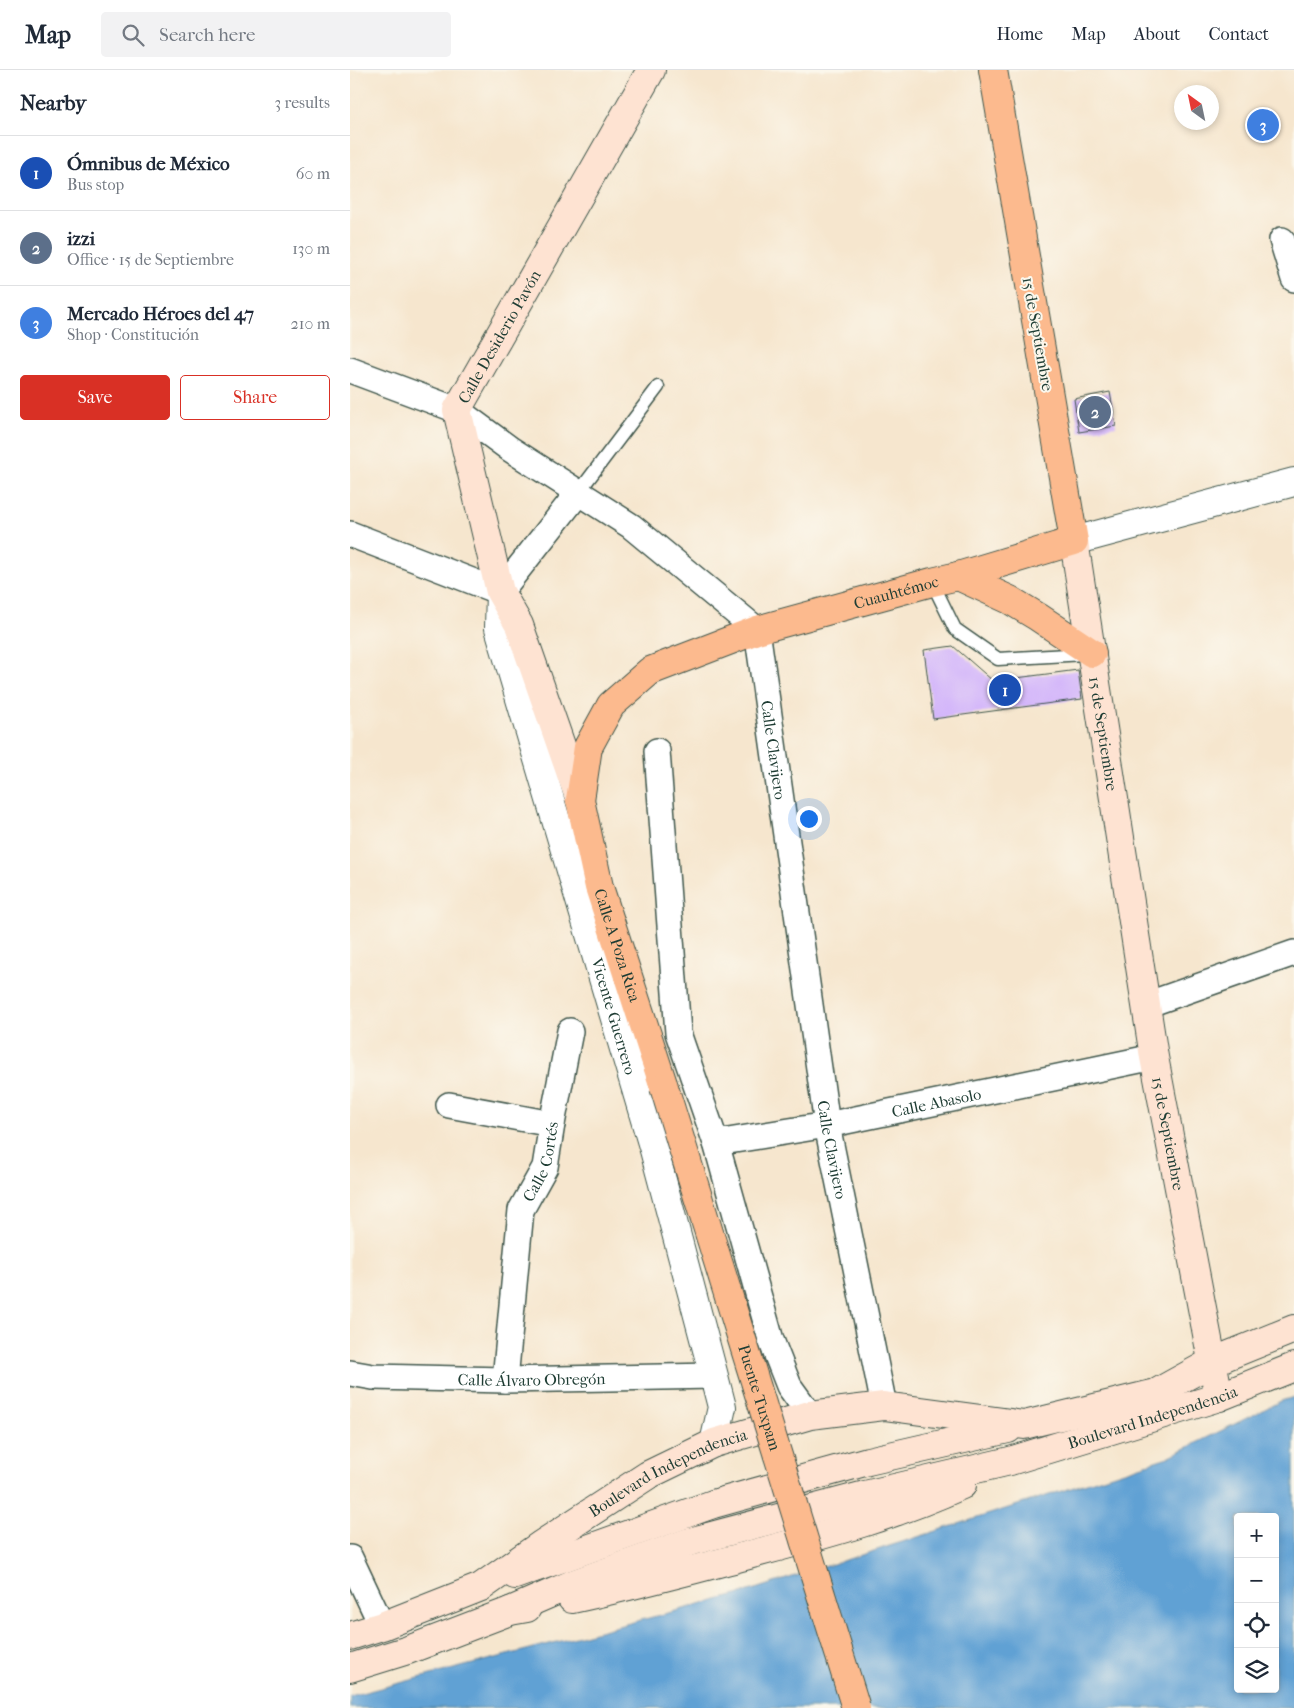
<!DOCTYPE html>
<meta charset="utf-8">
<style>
:root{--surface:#fff;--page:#f2f2f3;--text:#1f2937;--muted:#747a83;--line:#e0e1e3;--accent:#d93025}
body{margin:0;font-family:"IM FELL French Canon",serif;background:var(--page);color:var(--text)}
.controls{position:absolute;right:15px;bottom:15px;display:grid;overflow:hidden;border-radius:5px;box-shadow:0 2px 8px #0003}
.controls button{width:45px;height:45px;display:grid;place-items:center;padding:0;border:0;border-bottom:1px solid var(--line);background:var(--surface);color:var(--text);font:25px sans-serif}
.compass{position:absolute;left:824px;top:15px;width:45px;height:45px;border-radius:50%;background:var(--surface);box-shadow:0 2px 8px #0003;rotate:327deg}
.you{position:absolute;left:458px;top:748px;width:18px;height:18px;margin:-12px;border:4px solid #fff;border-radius:50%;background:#1a73e8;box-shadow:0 0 0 8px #1a73e833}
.badge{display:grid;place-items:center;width:32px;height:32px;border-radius:50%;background:var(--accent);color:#fff;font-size:16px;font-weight:700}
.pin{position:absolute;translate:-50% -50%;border:2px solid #fff;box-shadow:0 1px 5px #0006}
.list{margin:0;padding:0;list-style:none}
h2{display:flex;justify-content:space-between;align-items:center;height:65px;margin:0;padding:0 20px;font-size:21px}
h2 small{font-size:16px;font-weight:400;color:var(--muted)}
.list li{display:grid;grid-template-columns:32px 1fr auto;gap:15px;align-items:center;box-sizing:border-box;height:75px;padding:0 20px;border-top:1px solid var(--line)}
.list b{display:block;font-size:19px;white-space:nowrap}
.list p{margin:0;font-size:16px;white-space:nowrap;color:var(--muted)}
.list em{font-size:16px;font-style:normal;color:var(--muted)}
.actions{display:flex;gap:10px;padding:15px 20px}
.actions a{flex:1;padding:11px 0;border:1px solid var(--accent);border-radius:5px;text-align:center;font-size:18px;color:var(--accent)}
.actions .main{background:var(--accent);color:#fff}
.icon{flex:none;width:28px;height:28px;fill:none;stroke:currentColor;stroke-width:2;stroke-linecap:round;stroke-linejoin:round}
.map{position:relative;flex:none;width:944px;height:1638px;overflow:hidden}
header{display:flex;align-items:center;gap:30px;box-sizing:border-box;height:70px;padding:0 25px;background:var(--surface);border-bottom:1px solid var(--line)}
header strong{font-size:24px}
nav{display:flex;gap:28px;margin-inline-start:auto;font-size:18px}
.search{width:350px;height:45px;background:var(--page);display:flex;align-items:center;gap:12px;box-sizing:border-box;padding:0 18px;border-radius:5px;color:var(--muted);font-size:19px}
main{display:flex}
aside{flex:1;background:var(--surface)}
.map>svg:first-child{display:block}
.water{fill:#61a1d4;stroke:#406f84;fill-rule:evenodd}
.building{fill:#d0b1fb}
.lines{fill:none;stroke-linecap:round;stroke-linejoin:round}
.service-casing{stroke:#3f564b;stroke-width:15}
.minor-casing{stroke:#3f564b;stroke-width:28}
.tertiary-casing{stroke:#3f564b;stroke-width:30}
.secondary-casing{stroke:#3f564b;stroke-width:30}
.primary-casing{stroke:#3f564b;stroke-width:30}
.trunk-casing{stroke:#3f564b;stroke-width:30}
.service{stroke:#fff;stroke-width:12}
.minor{stroke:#fff;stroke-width:25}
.tertiary{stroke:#fff;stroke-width:28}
.secondary{stroke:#fee3d2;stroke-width:28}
.primary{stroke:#fcba8e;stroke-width:28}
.trunk{stroke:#fcba8e;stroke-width:28}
.trunk-bridge-casing{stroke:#3f564b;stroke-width:30;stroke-linecap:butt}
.trunk-bridge{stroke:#fcba8e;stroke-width:28}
.labels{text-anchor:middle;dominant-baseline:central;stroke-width:4;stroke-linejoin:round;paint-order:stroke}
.street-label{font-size:16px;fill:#1f3d34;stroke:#fbf7ec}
</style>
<header>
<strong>Map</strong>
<div class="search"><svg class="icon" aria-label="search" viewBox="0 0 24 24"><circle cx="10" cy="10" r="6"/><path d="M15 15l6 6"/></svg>Search here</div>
<nav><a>Home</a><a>Map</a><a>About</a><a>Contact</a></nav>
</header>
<main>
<aside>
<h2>Nearby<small>3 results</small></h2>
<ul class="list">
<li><span class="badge" style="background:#1a4fb4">1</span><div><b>Ómnibus de México</b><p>Bus stop</p></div><em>60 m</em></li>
<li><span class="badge" style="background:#5c6f8a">2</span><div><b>izzi</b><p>Office · 15 de Septiembre</p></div><em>130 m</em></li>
<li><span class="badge" style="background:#3f7fe0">3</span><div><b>Mercado Héroes del 47</b><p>Shop · Constitución</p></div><em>210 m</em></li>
</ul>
<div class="actions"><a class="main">Save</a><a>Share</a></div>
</aside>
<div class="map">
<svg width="944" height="1638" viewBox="0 0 944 1638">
<rect width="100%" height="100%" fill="#fbf7ec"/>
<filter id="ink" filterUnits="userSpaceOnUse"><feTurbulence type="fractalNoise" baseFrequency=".02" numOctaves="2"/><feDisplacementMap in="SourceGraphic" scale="10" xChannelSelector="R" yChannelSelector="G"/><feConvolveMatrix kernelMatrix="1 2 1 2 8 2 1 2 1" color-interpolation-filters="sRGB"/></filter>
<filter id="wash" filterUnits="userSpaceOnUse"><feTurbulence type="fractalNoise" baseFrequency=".0096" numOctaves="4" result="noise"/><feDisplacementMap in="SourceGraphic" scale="20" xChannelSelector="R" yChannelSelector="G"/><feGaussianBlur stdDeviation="1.12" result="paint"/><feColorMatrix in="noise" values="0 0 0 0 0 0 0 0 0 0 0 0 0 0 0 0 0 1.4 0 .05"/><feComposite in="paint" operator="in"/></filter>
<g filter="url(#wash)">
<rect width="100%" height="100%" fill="#f6e6ce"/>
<!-- water -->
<path class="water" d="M 944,1327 L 944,1638 L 0,1638 L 0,1626 L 383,1526 L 818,1387 L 931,1331 ZM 888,1447 L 925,1447 L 925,1619 L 888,1619 Z"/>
<g id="blocks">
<!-- building -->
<g class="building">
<path d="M 760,322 L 766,356 L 729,362 L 724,329 Z"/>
<path d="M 603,576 L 643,611 L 728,600 L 732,629 L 583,649 L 574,580 Z"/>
</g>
</g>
</g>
<g filter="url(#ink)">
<use href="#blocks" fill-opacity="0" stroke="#3f564b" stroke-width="1"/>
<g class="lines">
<defs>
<g id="service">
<path d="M 228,423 L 308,317"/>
<path d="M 582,512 L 605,559 L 648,589 L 735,584"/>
</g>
<g id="minor">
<path d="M 932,170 L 944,209"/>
<path id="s1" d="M 0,300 L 107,340 L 160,379 L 281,456 L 407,560 L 477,1055 L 534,1336"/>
<path d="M 0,464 L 150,522 L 228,423"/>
<path d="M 307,681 L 328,963 L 366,1073 L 421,1270 L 439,1316 L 460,1345"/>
<path d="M 796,935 L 944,883"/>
<path d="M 99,1035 L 202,1054"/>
<path id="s2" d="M 366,1073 L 477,1055 L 804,987"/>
<path id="s3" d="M 0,1303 L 23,1307 L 155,1310 L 364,1306"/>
<path id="s4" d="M 155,1310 L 171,1140 L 195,1097 L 202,1054 L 220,961"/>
<path d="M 0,1488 L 32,1556"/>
</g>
<g id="tertiary">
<path d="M 724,471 L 944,412"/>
<path id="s5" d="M 150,522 L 149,558 L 304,1080 L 364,1306 L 372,1337 L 364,1373"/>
</g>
<g id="secondary">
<path id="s6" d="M 724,471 L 804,987 L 869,1327"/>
<path id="s7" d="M 230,730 L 169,555 L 150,522 L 107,340 L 301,0"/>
<path d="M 165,1505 L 363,1434 L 518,1391 L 658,1359"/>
<path d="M 222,1529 C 280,1517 338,1501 395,1486 C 469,1466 543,1447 612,1415"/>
<path id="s8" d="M 160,1541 L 220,1515 L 339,1472 L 515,1425 L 660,1391 L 869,1327 L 944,1297"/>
<path id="s9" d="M 0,1566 L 32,1556 L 131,1517 L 192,1474 L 298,1405 L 364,1373 L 460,1345 L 534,1336 L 674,1355 L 806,1323 L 862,1292 L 944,1259"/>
<path d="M 0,1598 L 58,1580 L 160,1541 L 177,1538"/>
</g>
<g id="primary">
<path d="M 608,506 L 660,530 L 688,547 L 742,583"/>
<path id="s10" d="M 230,730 L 238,677 L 261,635 L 300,601 L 407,560 L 582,512 L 608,506 L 724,471 L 643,0"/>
</g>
<g id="trunk">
<path id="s11" d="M 230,730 L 249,817 L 314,1017"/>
</g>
</defs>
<!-- service casing -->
<use href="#service" class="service-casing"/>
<!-- minor casing -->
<use href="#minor" class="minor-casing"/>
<!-- tertiary casing -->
<use href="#tertiary" class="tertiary-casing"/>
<!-- secondary casing -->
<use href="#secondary" class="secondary-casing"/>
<!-- primary casing -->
<use href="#primary" class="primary-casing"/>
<!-- trunk casing -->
<use href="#trunk" class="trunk-casing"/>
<!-- service -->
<use href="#service" class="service"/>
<!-- minor -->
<use href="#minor" class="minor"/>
<!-- tertiary -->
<use href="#tertiary" class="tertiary"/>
<!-- secondary -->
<use href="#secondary" class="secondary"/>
<!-- primary -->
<use href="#primary" class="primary"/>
<!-- trunk -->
<use href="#trunk" class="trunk"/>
<defs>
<g id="trunk-bridge">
<path id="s12" d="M 314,1017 L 506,1638"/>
</g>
</defs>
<!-- trunk-bridge casing -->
<use href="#trunk-bridge" class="trunk-bridge-casing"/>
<!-- trunk-bridge -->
<use href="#trunk-bridge" class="trunk-bridge"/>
</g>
</g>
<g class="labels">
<!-- street labels -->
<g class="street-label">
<text transform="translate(688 264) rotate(80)">15 de Septiembre</text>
<text stroke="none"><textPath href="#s7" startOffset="495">Calle Desiderio Pavón</textPath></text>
<text stroke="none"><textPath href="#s10" startOffset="412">Cuauhtémoc</textPath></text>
<text stroke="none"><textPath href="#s6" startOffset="195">15 de Septiembre</textPath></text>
<text stroke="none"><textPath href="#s1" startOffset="608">Calle Clavijero</textPath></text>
<text stroke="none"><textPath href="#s11" startOffset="150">Calle A Poza Rica</textPath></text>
<text stroke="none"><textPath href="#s5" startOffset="441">Vicente Guerrero</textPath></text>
<text stroke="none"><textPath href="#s2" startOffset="224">Calle Abasolo</textPath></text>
<text stroke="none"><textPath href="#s6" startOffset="600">15 de Septiembre</textPath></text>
<text stroke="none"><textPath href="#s1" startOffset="1012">Calle Clavijero</textPath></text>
<text stroke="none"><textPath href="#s4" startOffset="224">Calle Cortés</textPath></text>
<text stroke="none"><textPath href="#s3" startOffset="182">Calle Álvaro Obregón</textPath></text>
<text stroke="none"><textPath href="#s12" startOffset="325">Puente Tuxpam</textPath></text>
<text stroke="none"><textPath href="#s8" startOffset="672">Boulevard Independencia</textPath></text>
<text stroke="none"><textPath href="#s9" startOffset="360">Boulevard Independencia</textPath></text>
</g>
</g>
</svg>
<div class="controls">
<button>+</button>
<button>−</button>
<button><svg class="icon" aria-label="locate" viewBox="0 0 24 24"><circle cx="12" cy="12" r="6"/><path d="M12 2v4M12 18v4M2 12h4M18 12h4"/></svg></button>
<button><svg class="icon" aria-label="layers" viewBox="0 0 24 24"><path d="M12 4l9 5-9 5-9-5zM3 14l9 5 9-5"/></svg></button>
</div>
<svg class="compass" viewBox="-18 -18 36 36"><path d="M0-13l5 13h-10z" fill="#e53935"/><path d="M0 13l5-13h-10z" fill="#747a83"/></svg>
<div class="you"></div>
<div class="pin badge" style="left:655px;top:620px;background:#1a4fb4">1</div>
<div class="pin badge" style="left:745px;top:342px;background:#5c6f8a">2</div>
<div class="pin badge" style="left:913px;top:55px;background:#3f7fe0">3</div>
</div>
</main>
